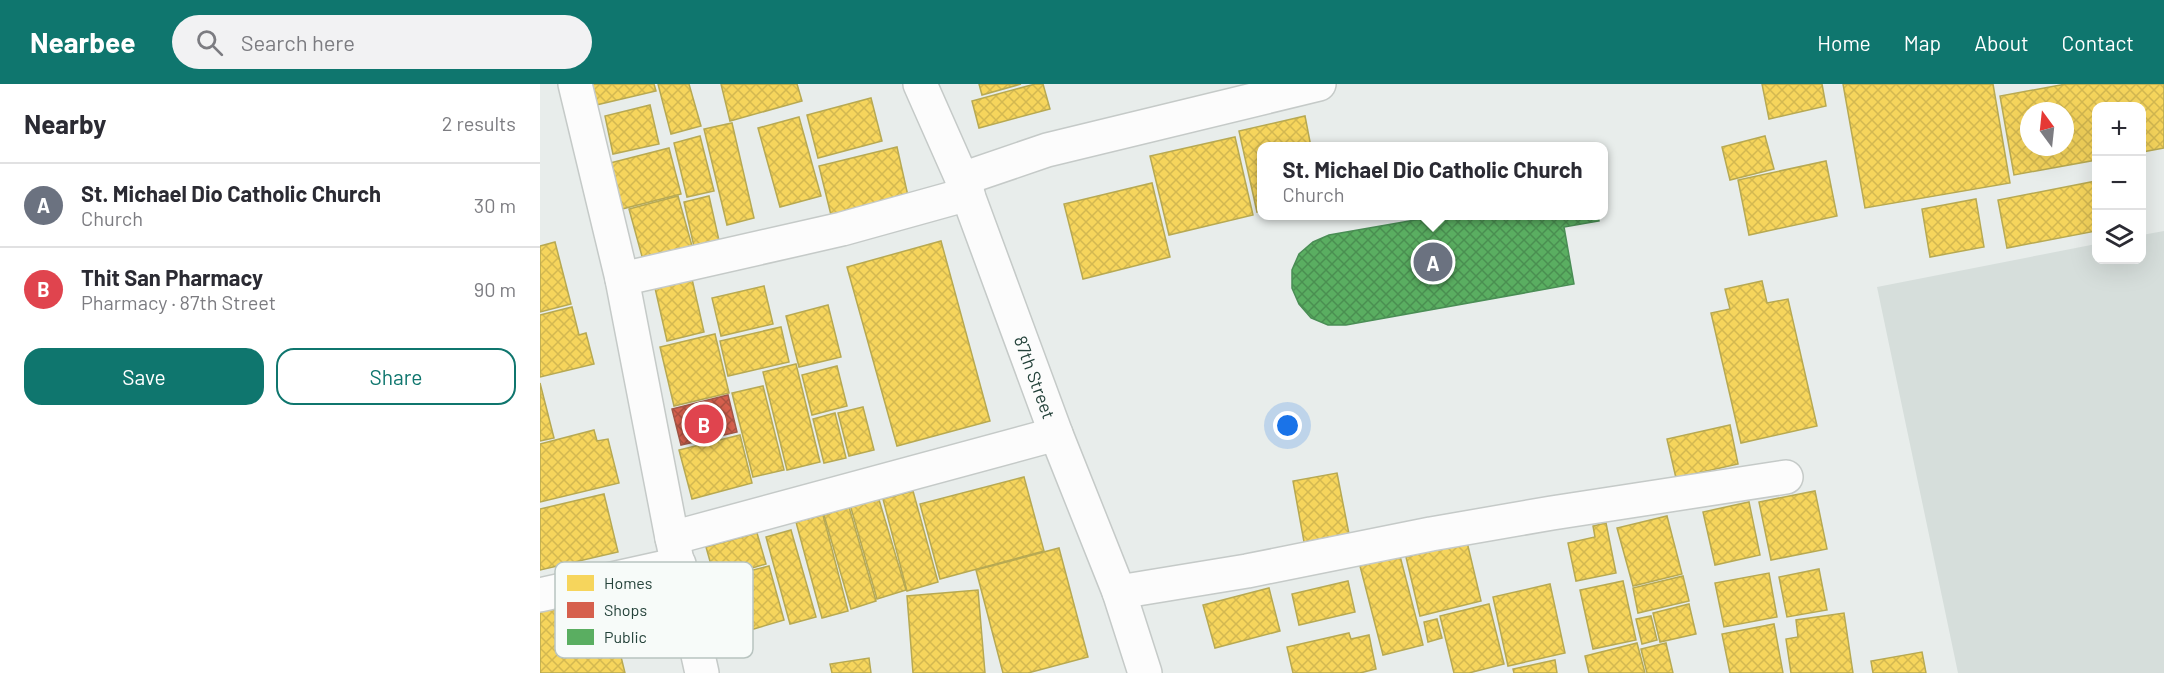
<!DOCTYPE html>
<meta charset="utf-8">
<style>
:root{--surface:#fff;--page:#f2f2f3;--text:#2b2b33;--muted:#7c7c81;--line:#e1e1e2;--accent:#0f766e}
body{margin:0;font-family:Barlow,sans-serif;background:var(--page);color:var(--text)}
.controls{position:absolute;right:18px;top:18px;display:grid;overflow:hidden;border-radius:12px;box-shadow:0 6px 24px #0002}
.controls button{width:54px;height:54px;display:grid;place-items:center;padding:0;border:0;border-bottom:2px solid var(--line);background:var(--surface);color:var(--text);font:30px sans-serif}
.compass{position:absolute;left:1480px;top:18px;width:54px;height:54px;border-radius:50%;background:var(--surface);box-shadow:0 6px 24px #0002;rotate:345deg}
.you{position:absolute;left:748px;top:342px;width:21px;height:21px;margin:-15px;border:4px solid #fff;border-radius:50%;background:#1a73e8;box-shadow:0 0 0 9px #1a73e833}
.badge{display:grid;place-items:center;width:39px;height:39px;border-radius:50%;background:var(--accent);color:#fff;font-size:20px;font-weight:700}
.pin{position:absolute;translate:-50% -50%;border:3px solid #fff;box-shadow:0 2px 6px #0006}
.popup{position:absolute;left:717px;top:58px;width:351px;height:78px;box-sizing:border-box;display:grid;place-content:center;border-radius:12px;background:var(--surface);filter:drop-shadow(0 2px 4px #0005);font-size:20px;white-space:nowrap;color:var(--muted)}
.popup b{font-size:22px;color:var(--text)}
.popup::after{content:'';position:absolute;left:50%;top:100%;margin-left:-12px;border:12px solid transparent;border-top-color:var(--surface)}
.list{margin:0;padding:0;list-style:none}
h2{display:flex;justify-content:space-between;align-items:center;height:78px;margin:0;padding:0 24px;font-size:26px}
h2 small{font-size:20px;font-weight:400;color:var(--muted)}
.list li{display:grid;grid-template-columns:39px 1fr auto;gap:18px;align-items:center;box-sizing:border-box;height:84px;padding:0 24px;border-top:2px solid var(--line)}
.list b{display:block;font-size:22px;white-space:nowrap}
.list p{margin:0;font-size:20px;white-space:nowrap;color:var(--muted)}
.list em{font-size:20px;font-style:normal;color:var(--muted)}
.actions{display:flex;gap:12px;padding:18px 24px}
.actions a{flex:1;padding:14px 0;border:2px solid var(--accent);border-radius:18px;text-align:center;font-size:21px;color:var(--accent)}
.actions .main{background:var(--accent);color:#fff}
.icon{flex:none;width:33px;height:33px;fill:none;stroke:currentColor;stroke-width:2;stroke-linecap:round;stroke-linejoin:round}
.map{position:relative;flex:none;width:1624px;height:589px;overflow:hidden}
header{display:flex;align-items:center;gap:36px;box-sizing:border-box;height:84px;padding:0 30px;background:var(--accent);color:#fff}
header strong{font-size:28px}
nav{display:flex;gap:33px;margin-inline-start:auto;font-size:21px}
.search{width:420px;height:54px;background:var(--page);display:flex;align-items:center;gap:15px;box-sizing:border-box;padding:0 21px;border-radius:33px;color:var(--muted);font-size:22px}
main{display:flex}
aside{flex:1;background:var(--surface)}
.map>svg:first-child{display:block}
.built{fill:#d6dedb}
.homes{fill:url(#homes-cross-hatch);stroke:#b7a952;stroke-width:1.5;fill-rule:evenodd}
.shops{fill:url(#shops-cross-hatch);stroke:#a15747;stroke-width:1.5}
.public{fill:url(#public-cross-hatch);stroke:#4a8e55;stroke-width:1.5}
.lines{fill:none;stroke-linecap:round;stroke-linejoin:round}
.street-casing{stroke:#c5cac8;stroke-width:36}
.street{stroke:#fcfcfc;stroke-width:33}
.labels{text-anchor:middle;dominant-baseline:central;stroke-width:6;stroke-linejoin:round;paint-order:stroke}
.street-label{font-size:18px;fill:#24423a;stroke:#f7fbf9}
.key{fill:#f7fbf9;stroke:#b8c4c0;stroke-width:1.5}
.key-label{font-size:16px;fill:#24423a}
</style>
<header>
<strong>Nearbee</strong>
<div class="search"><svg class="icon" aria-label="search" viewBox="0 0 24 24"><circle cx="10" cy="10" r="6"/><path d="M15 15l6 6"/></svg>Search here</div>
<nav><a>Home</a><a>Map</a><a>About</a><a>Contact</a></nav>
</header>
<main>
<aside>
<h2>Nearby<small>2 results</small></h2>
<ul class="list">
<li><span class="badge" style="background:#6b7280">A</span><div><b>St. Michael Dio Catholic Church</b><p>Church</p></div><em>30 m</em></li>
<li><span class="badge" style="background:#e0444e">B</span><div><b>Thit San Pharmacy</b><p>Pharmacy · 87th Street</p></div><em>90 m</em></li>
</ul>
<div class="actions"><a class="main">Save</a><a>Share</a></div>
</aside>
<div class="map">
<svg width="1624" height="589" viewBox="0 0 1624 589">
<defs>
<pattern id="homes-cross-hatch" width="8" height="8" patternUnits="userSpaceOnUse" patternTransform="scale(1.5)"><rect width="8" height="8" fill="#f6d55c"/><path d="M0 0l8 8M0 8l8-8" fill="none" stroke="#d3b851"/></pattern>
<pattern id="shops-cross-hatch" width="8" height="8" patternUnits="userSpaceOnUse" patternTransform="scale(1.5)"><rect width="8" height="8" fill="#d6604d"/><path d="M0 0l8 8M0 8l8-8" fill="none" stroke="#ad5141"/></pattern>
<pattern id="public-cross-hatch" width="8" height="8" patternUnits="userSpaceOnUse" patternTransform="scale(1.5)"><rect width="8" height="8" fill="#5aae61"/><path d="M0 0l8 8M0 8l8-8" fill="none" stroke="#4a8f51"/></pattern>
</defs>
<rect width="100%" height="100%" fill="#e8edeb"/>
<!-- built -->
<path class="built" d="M 1624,147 L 1624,589 L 1418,589 L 1337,203 L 1556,160 L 1556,176 L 1602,176 L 1602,151 Z"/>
<!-- homes -->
<g class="homes">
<path d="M 51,0 L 114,0 L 116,7 L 56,21 Z"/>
<path d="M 118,0 L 149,0 L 161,42 L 131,50 Z"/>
<path d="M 181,0 L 257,0 L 262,17 L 190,37 Z"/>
<path d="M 439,0 L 481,0 L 442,11 Z"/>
<path d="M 495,0 L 503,0 L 510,25 L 439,44 L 432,17 Z"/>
<path d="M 1222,0 L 1282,0 L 1286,22 L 1229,35 Z"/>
<path d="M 1303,0 L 1453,0 L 1470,99 L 1325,124 Z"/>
<path d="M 1526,0 L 1624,0 L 1624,64 L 1602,68 L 1602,22 L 1556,22 L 1556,76 L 1474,91 L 1460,12 ZM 1489,27 L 1525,27 L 1525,63 L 1489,63 Z"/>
<path d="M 331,14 L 342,57 L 278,74 L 267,31 Z"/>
<path d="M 110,21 L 119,60 L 73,70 L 65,32 Z"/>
<path d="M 765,32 L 771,63 L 722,63 L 722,127 L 717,128 L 699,47 Z"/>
<path d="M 259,33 L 281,112 L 240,123 L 218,44 Z"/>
<path d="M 192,39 L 214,134 L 187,141 L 164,45 Z"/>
<path d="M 160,52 L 174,107 L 147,113 L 134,59 Z"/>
<path d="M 1225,52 L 1234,85 L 1190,96 L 1182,63 Z"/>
<path d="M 695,53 L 713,131 L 629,151 L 610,72 Z"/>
<path d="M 357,63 L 368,112 L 291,131 L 279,82 Z"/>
<path d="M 129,64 L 141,110 L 82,125 L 70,79 Z"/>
<path d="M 1286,77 L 1297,132 L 1209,151 L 1198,96 Z"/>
<path d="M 1556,97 L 1556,147 L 1467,164 L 1458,116 Z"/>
<path d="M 612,99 L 630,173 L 543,195 L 524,120 Z"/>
<path d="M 138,112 L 152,162 L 103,176 L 89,125 Z"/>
<path d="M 169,112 L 180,161 L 155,167 L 144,118 Z"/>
<path d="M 1436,115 L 1444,163 L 1390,173 L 1382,125 Z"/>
<path d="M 401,157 L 450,337 L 357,362 L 307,183 Z"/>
<path d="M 15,158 L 31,220 L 0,228 L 0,162 Z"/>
<path d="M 152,195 L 164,248 L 127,257 L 115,204 Z"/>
<path d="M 1222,197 L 1227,219 L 1248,215 L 1277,342 L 1201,359 L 1171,229 L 1190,225 L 1185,205 Z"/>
<path d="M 224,202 L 233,240 L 181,252 L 172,214 Z"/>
<path d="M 288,221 L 301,273 L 259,283 L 246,232 Z"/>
<path d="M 32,223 L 39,251 L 46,249 L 54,280 L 0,293 L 0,231 Z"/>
<path d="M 241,243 L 249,278 L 188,292 L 180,257 Z"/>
<path d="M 175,250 L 189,309 L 134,322 L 120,263 Z"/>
<path d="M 256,280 L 280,378 L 247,386 L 223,288 Z"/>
<path d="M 297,282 L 307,322 L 272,331 L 262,291 Z"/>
<path d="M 0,299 L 14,354 L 0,357 Z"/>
<path d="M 223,302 L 244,386 L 213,393 L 192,309 Z"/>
<path d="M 323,323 L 334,366 L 309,372 L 298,329 Z"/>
<path d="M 295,329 L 306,374 L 284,379 L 273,335 Z"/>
<path d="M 1190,341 L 1198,380 L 1136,394 L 1127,355 Z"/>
<path d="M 54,346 L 57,357 L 68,355 L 79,399 L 0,418 L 0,360 Z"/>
<path d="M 200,351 L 212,399 L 152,415 L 139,366 Z"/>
<path d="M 797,389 L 809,450 L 764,458 L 753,397 Z"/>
<path d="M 484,393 L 504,467 L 400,495 L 380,420 Z"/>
<path d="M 373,407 L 398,498 L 367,507 L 343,415 Z"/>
<path d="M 1275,407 L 1287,465 L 1231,476 L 1219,418 Z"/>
<path d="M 337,409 L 366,506 L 337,515 L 309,417 Z"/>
<path d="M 64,410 L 78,468 L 0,486 L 0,425 Z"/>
<path d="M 1209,418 L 1220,471 L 1175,481 L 1163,428 Z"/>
<path d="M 309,423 L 336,517 L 311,525 L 284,431 Z"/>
<path d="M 283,431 L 308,527 L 282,534 L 256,438 Z"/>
<path d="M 1127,432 L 1142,490 L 1093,502 L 1077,444 Z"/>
<path d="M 1066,439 L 1076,489 L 1036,497 L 1028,459 L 1055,453 L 1053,442 Z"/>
<path d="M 251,446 L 276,533 L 250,540 L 226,453 Z"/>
<path d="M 217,449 L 226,480 L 175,495 L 166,463 Z"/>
<path d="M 927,458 L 941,517 L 880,532 L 866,473 Z"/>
<path d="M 519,464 L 548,573 L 488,589 L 463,589 L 436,486 Z"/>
<path d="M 860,472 L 883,561 L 843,571 L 820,482 Z"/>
<path d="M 229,482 L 244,536 L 190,552 L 174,496 Z"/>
<path d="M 1279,485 L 1287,526 L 1247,533 L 1239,493 Z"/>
<path d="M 1229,489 L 1237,533 L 1184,543 L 1175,499 Z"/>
<path d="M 1143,492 L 1149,517 L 1098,529 L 1093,504 Z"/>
<path d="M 808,497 L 815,528 L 759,541 L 752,510 Z"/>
<path d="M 1083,497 L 1096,556 L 1053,565 L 1040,506 Z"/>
<path d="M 1010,500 L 1025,569 L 968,582 L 953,513 Z"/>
<path d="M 729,504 L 740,547 L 675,564 L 663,521 Z"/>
<path d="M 438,506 L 445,589 L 373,589 L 367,512 Z"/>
<path d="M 65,507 L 85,589 L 0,589 L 0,524 Z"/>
<path d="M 949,520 L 964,580 L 929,589 L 914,589 L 900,532 Z"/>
<path d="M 1149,520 L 1156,550 L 1120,558 L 1113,529 Z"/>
<path d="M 1304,529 L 1313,589 L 1251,589 L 1246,555 L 1258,553 L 1256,536 Z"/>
<path d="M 1111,532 L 1117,556 L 1102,560 L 1096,535 Z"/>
<path d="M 897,535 L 902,554 L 888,558 L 884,538 Z"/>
<path d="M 1234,540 L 1243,589 L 1190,589 L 1182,550 Z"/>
<path d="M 809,549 L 811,555 L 829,551 L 836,585 L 820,589 L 753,589 L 747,563 Z"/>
<path d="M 1097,559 L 1105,589 L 1049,589 L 1045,572 Z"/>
<path d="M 1126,559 L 1133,589 L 1107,589 L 1101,565 Z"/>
<path d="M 1382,568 L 1386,589 L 1333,589 L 1331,577 Z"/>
<path d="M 329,574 L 331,589 L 292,589 L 290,580 Z"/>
<path d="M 1015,576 L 1017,589 L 974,589 L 973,585 Z"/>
</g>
<!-- shops -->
<path class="shops" d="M 188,311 L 197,348 L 141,361 L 132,325 Z"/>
<!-- public -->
<path class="public" d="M 898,132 L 1058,132 L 1059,137 L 1024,143 L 1034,200 L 806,241 L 788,241 L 771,234 L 759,220 L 752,204 L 752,186 L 759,170 L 773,158 L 789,151 Z"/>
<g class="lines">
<defs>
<g id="street">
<path d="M 35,0 L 82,195 L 132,454 L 162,589"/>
<path id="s1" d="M 380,0 L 422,95 L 516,350 L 579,508 L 605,589"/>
<path d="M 422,95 L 507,66 L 779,0"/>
<path d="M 82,195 L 302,145 L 428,110"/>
<path d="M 132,454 L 516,350"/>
<path d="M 579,508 L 707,487 L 891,450 L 1012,429 L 1246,393"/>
<path d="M 0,511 L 139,480"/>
</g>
</defs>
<!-- street casing -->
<use href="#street" class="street-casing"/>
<!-- street -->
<use href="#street" class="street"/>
</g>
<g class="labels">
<!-- street labels -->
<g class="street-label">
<text stroke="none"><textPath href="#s1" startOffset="315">87th Street</textPath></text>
</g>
</g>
<!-- legend -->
<rect x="15" y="478" width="198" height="96" rx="9" class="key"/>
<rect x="27" y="491" width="27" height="16" fill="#f6d55c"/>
<rect x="27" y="518" width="27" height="16" fill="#d6604d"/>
<rect x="27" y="545" width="27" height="16" fill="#5aae61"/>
<g class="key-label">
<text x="64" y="505">Homes</text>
<text x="64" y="532">Shops</text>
<text x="64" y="559">Public</text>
</g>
</svg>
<div class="controls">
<button>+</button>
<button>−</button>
<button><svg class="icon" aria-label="layers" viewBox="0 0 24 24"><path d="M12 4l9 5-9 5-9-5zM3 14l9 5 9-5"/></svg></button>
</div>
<svg class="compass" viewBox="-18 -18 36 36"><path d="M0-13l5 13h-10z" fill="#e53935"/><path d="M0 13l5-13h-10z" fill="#7c7c81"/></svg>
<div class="you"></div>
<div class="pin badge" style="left:893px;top:178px;background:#6b7280">A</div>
<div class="popup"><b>St. Michael Dio Catholic Church</b>Church</div>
<div class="pin badge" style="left:164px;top:340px;background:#e0444e">B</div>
</div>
</main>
